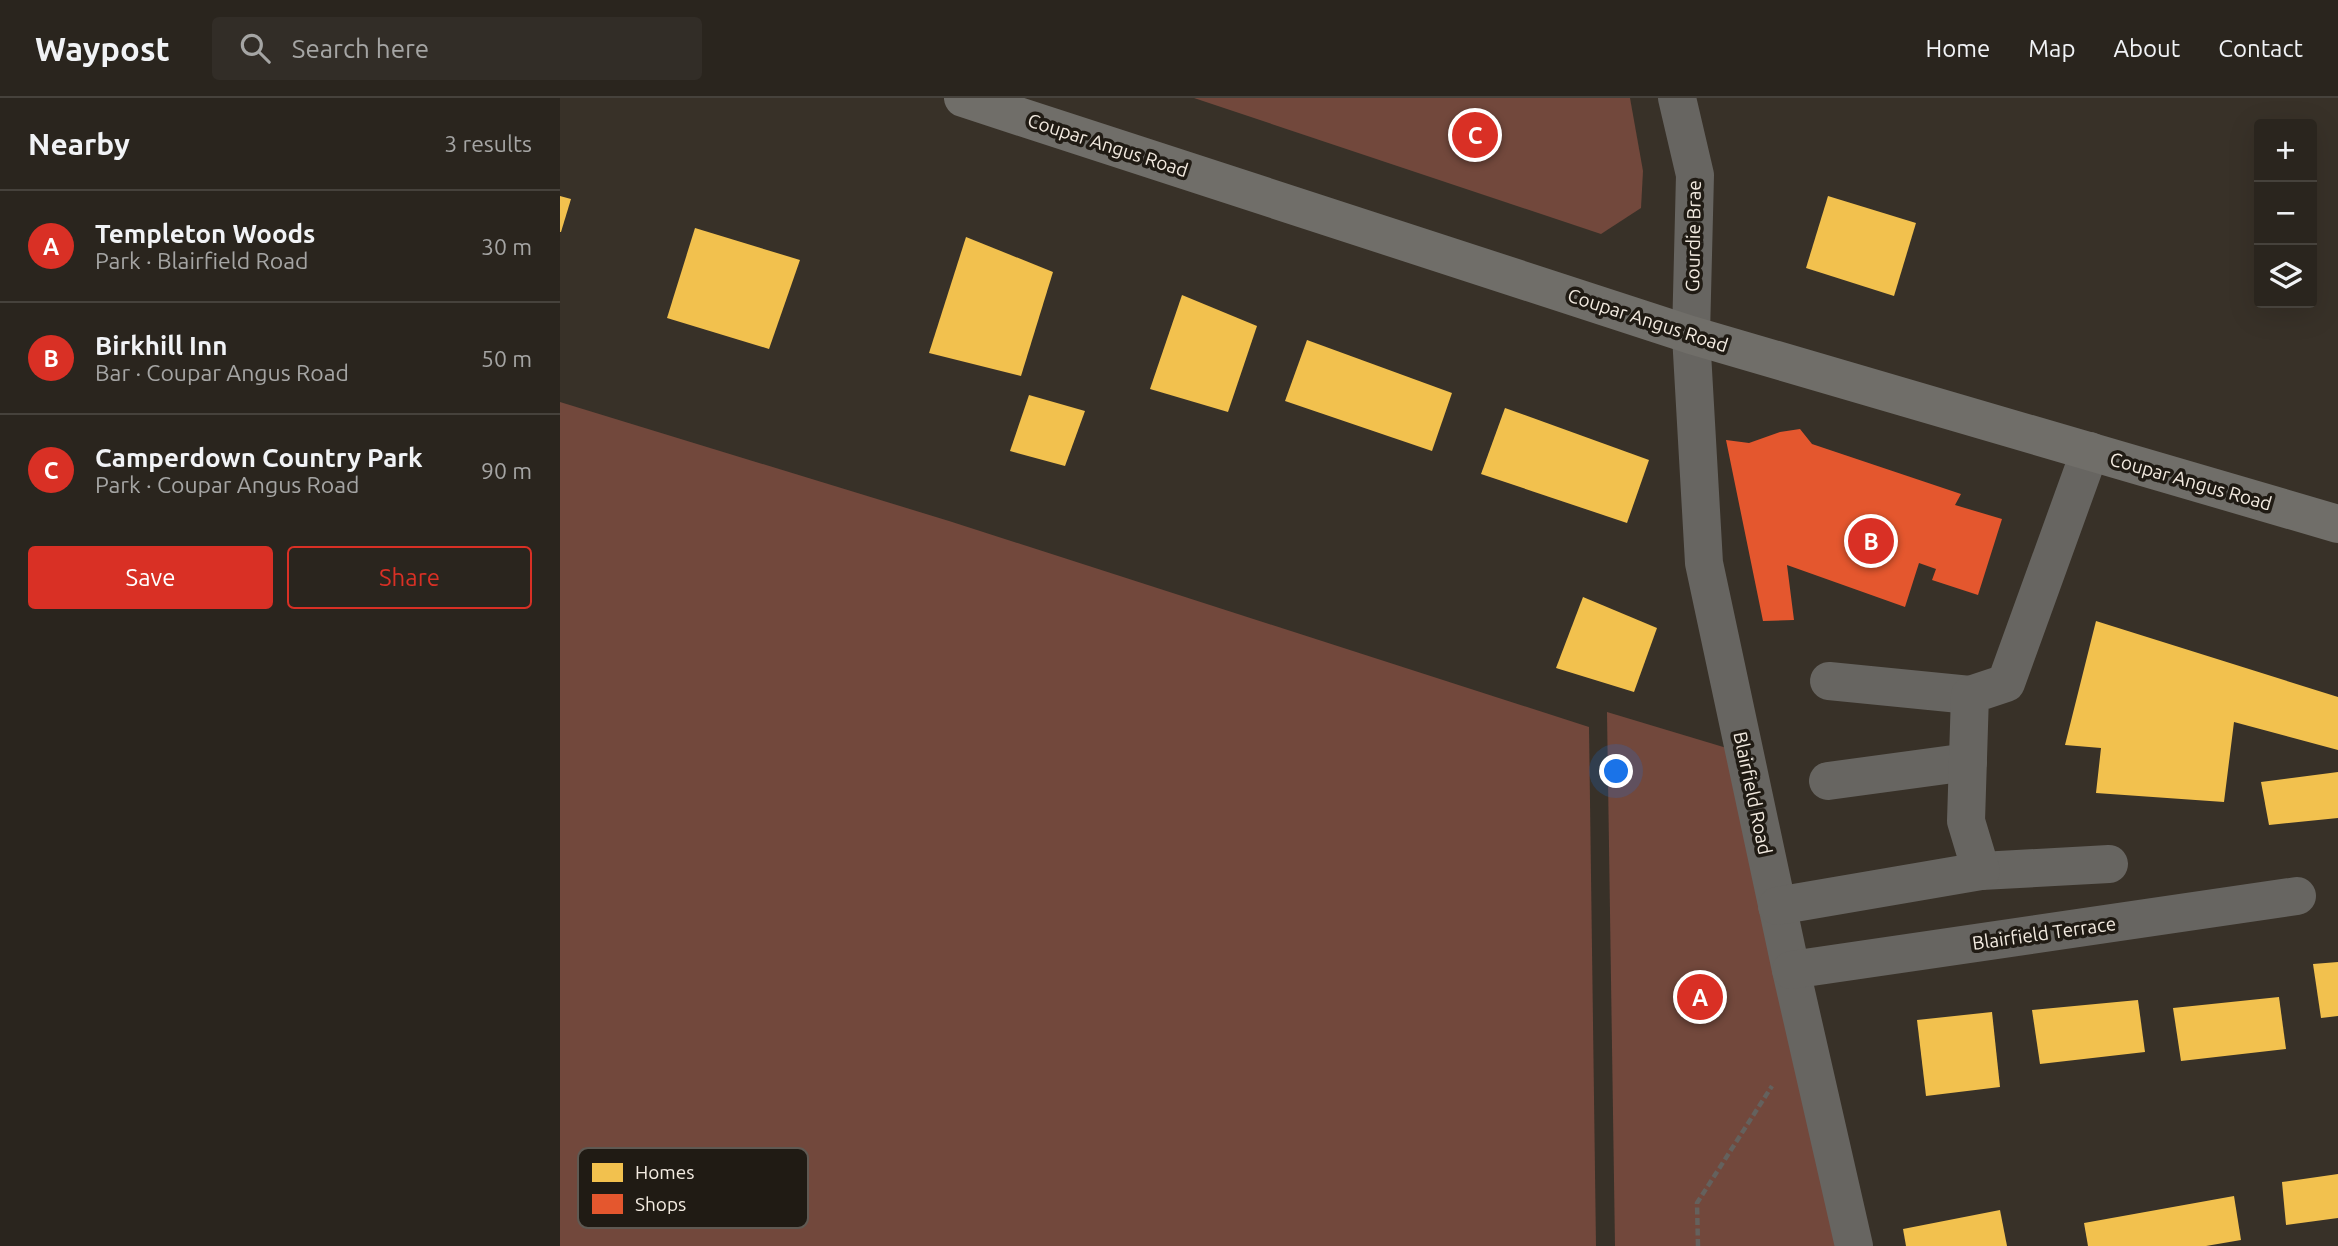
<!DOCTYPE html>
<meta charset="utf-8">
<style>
:root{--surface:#2a251e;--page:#322d27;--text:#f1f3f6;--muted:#a5a5a4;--line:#46423c;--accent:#d93025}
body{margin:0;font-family:Ubuntu,sans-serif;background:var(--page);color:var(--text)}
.controls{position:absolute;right:21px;top:21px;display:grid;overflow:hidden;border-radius:7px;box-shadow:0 7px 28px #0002}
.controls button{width:63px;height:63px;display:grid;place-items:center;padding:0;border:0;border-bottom:2px solid var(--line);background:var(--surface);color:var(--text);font:35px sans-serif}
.you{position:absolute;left:1057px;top:674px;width:24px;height:24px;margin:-18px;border:5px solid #fff;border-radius:50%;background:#1a73e8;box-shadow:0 0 0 10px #1a73e833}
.badge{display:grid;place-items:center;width:46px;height:46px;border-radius:50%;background:var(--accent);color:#fff;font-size:23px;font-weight:700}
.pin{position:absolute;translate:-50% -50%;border:4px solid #fff;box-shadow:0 2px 7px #0006}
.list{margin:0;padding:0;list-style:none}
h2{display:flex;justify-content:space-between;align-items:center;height:91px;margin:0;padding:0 28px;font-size:30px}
h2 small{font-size:23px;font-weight:400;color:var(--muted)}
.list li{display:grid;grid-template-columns:46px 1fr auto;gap:21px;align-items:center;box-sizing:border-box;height:112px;padding:0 28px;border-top:2px solid var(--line)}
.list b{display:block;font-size:26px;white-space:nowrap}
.list p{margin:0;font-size:23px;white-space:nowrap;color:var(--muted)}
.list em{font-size:23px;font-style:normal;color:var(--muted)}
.actions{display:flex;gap:14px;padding:21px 28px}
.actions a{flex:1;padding:16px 0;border:2px solid var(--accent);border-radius:7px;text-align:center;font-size:24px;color:var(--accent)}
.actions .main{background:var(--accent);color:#fff}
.icon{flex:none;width:38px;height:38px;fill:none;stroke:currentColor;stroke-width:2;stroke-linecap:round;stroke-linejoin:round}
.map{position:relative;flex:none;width:1778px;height:1148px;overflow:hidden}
header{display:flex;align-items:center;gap:42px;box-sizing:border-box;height:98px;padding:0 35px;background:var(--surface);border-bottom:2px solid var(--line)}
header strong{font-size:33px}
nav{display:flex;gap:38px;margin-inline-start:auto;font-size:24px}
.search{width:490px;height:63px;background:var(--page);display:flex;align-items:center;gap:18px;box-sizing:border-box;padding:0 24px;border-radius:7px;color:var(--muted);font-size:26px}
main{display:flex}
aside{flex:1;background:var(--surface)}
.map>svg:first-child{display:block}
.green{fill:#72483c}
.homes{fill:#f2c14e}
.shops{fill:#e4572e}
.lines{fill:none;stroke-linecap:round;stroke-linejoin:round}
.path{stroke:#64615d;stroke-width:4.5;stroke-dasharray:7 3.5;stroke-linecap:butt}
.minor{stroke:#676561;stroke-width:38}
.major{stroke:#706e69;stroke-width:38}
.labels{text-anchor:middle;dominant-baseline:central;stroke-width:7;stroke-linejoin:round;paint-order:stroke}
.street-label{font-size:19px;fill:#f3ebe1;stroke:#201b14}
.key{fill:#201b14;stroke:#5f5952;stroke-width:2}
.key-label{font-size:19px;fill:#f3ebe1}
</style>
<header>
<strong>Waypost</strong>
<div class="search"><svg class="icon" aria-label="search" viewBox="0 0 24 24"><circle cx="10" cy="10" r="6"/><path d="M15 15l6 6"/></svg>Search here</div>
<nav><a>Home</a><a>Map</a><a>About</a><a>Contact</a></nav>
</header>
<main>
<aside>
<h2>Nearby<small>3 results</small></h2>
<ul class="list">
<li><span class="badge">A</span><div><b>Templeton Woods</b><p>Park · Blairfield Road</p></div><em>30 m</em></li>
<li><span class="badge">B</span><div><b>Birkhill Inn</b><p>Bar · Coupar Angus Road</p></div><em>50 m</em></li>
<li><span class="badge">C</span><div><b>Camperdown Country Park</b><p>Park · Coupar Angus Road</p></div><em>90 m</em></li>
</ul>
<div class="actions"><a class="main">Save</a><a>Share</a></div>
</aside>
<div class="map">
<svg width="1778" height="1148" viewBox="0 0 1778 1148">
<rect width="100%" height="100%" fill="#383128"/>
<!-- green -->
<g class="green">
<path d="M 634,0 L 1070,0 L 1083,73 L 1081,110 L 1041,136 Z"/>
<path d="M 0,304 L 389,423 L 1029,629 L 1036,1148 L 0,1148 Z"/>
<path d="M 1047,614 L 1170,651 L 1294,1148 L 1055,1148 Z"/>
</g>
<!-- homes -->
<g class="homes">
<path d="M 0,98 L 11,101 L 1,134 L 0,134 Z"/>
<path d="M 1268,98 L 1356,125 L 1334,198 L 1246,170 Z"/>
<path d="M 135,130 L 240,162 L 209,251 L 107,220 Z"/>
<path d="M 406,139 L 493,174 L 461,278 L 369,255 Z"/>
<path d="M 622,197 L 697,228 L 668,314 L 590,291 Z"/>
<path d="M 747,242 L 892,295 L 872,353 L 725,303 Z"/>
<path d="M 469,297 L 525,313 L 505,368 L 450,353 Z"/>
<path d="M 945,310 L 1089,362 L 1067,425 L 921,376 Z"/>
<path d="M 1023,499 L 1097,530 L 1074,594 L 996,570 Z"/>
<path d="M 1536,523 L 1778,599 L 1778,652 L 1674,624 L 1664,704 L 1536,695 L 1541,650 L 1505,647 Z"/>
<path d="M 1778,674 L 1778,720 L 1709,727 L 1701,684 Z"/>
<path d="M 1778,864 L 1778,918 L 1761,920 L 1753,866 Z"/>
<path d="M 1719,899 L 1726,951 L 1621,963 L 1613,910 Z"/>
<path d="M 1578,902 L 1585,954 L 1480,966 L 1472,912 Z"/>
<path d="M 1432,914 L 1440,989 L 1366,998 L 1357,922 Z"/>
<path d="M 1778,1076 L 1778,1120 L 1726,1127 L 1722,1084 Z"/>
<path d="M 1674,1098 L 1681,1142 L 1646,1148 L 1528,1148 L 1524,1125 Z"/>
<path d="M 1440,1112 L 1447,1148 L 1346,1148 L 1343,1131 Z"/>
</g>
<!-- shops -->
<path class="shops" d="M 1240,331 L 1252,346 L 1401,396 L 1395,407 L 1442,421 L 1418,497 L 1372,482 L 1376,471 L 1359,465 L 1345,509 L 1227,467 L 1234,522 L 1203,523 L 1166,342 L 1189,345 L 1220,334 Z"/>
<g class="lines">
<!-- path -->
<path class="path" d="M 1138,1148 L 1137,1105 L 1212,988"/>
<!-- minor -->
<g class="minor">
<path d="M 1117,0 L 1135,77 L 1131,237 L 1144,465 L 1231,872 L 1294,1148"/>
<path d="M 1269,583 L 1410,597"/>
<path d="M 1268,683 L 1408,664"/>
<path d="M 1421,773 L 1549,766"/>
<path d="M 1217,808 L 1421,773 L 1406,723 L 1410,597 L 1446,585 L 1530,353"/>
<path d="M 1231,872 L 1737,798"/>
</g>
<!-- major -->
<path class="major" d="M 403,0 L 1131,237 L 1778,426"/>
</g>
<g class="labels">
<!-- street labels -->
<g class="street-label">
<text transform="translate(548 47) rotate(18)">Coupar Angus Road</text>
<text transform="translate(1133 138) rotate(-89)">Gourdie Brae</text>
<text transform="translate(1088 222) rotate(18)">Coupar Angus Road</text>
<text transform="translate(1631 383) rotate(16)">Coupar Angus Road</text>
<text transform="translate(1193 695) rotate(78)">Blairfield Road</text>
<text transform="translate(1484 835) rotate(-8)">Blairfield Terrace</text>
</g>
</g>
<!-- legend -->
<rect x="18" y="1050" width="230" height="80" rx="10" class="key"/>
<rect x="32" y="1065" width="31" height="19" fill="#f2c14e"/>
<rect x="32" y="1096" width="31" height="20" fill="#e4572e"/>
<g class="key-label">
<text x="75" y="1081">Homes</text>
<text x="75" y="1113">Shops</text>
</g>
</svg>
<div class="controls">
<button>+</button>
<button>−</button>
<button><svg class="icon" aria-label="layers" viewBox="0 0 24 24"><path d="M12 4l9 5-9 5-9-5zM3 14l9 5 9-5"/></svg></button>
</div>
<div class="you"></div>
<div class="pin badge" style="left:1140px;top:899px">A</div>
<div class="pin badge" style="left:1311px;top:443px">B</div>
<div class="pin badge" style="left:915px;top:37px">C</div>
</div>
</main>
